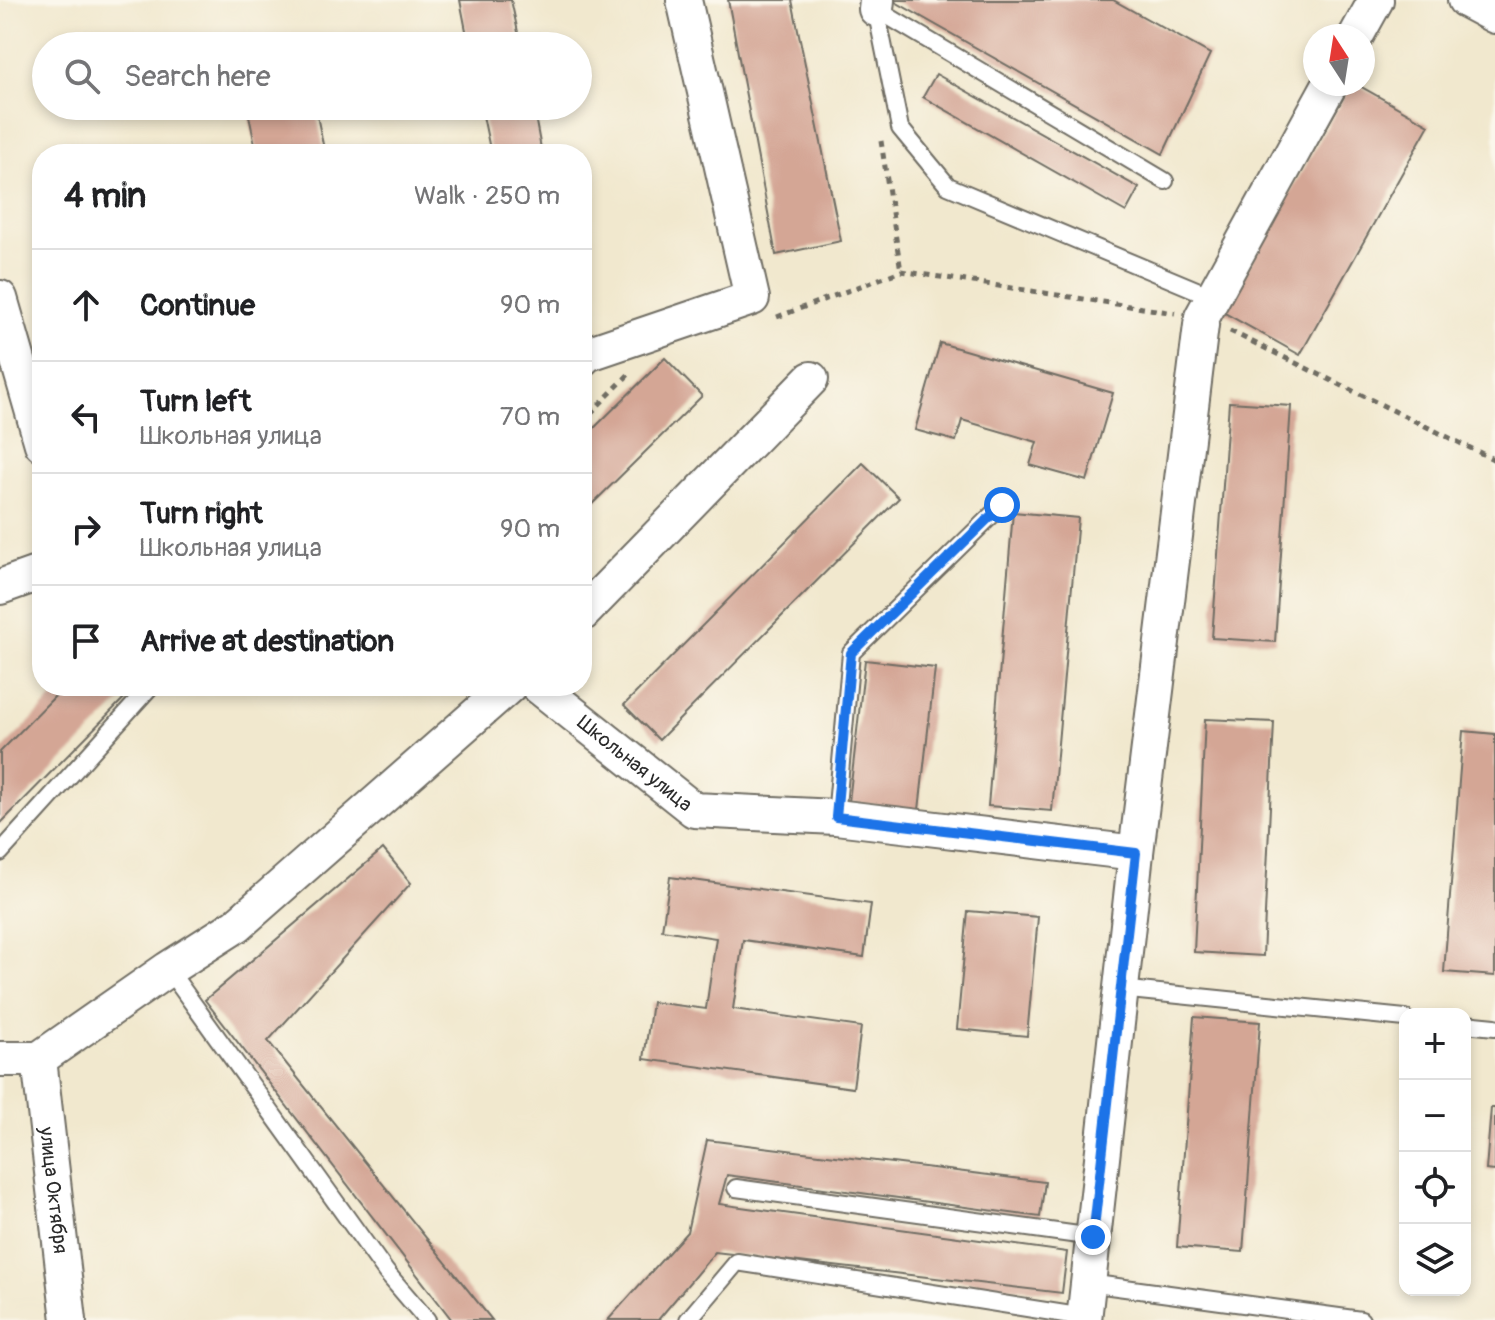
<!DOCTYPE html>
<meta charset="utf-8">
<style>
:root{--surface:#fff;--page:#f6f6f6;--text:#202124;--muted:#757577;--line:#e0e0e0}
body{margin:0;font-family:Pangolin,sans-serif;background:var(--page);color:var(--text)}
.controls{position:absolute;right:24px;bottom:24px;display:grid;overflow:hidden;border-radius:16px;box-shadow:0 4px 12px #0003}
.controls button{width:72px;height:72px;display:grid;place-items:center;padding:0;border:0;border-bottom:2px solid var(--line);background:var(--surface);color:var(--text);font:40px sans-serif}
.compass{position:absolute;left:1303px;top:24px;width:72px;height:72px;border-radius:50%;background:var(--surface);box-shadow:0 4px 12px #0003;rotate:348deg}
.stop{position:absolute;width:24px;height:24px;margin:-18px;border:6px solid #1a73e8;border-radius:50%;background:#fff}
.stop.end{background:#1a73e8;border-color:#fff;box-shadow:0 2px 8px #0008}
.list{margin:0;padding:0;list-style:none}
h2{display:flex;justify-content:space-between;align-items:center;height:104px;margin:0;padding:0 32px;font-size:34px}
h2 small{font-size:26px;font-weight:400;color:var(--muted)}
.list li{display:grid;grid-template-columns:52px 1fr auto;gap:24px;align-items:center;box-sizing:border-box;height:112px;padding:0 32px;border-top:2px solid var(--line)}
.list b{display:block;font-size:30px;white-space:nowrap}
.list p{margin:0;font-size:26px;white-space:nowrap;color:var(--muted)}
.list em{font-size:26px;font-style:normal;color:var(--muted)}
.icon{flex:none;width:44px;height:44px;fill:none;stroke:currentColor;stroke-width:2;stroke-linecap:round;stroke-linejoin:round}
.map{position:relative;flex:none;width:1495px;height:1320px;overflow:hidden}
.search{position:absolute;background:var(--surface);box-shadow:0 4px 12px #0003;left:32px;top:32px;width:560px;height:88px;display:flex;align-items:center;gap:20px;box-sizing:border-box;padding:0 28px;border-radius:44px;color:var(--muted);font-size:30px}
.panel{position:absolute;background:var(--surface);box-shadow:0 4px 12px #0003;left:32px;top:144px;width:560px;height:552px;border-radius:32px}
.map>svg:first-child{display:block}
.building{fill:#d4a695}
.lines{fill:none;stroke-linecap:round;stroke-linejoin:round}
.lane-casing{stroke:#706d64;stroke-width:20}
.street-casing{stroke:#706d64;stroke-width:38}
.path{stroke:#706d64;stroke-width:5;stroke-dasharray:6 6;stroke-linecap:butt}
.lane{stroke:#fff;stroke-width:16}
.street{stroke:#fff;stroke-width:34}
.route{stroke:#1a73e8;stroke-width:10}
.labels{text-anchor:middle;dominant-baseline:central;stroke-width:6;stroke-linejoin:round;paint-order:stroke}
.street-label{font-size:20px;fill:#2b2b2b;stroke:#fbf7ec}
</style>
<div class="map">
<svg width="1495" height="1320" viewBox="0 0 1495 1320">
<rect width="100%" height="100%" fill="#fbf7ec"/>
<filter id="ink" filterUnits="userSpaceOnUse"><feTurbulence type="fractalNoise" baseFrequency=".0125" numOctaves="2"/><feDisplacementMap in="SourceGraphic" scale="16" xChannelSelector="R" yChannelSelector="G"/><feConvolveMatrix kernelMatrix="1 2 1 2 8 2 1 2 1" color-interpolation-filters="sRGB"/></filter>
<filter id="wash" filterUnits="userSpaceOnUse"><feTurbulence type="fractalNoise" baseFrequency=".006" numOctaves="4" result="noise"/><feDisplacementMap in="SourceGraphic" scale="32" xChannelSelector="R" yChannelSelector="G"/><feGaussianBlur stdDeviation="1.8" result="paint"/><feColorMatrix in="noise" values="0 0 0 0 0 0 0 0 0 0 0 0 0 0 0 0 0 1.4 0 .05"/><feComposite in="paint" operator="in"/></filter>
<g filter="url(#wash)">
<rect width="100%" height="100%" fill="#f1e8ce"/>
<g id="blocks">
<!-- building -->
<g class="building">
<path d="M 460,0 L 511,0 L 521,46 L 469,46 Z"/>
<path d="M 728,0 L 792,0 L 841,241 L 776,255 Z"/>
<path d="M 892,0 L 1113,0 L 1210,54 L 1163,154 Z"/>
<path d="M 936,74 L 1139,188 L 1126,212 L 923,97 Z"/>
<path d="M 1351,84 L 1356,84 L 1429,125 L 1300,355 L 1223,312 Z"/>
<path d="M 247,106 L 315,106 L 325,154 L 257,154 Z"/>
<path d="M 481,106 L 533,106 L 542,154 L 491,154 Z"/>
<path d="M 940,343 L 1113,393 L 1087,481 L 1030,465 L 1037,442 L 962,420 L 956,441 L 915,430 Z"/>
<path d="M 665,358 L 702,396 L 582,514 L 582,440 Z"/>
<path d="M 1229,402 L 1291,406 L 1275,642 L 1212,638 Z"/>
<path d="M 863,463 L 899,498 L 659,740 L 624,705 Z"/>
<path d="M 1013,512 L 1078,518 L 1052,811 L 988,806 Z"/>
<path d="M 865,660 L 935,668 L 919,810 L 849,802 Z"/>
<path d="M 65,686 L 136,686 L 0,824 L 0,752 Z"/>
<path d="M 1205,719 L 1274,722 L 1263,956 L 1194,952 Z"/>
<path d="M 1463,731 L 1495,734 L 1495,976 L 1444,972 Z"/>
<path d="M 383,849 L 411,883 L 268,1041 L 492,1320 L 452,1320 L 205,1000 Z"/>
<path d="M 670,877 L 871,904 L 864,957 L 743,940 L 733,1009 L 861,1027 L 853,1088 L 644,1059 L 652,1002 L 706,1009 L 716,938 L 662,930 Z"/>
<path d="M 968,911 L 1038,917 L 1027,1036 L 957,1029 Z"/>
<path d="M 1194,1017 L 1260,1022 L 1243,1252 L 1177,1247 Z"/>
<path d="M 1491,1108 L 1495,1108 L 1495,1171 L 1486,1170 Z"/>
<path d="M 707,1140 L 1045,1182 L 1040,1217 L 727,1175 L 719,1204 L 1067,1252 L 1062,1293 L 715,1252 L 658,1320 L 608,1320 L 687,1232 Z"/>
</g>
</g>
</g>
<g filter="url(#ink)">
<use href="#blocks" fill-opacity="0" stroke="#706d64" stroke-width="2"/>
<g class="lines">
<defs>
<g id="lane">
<path d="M 876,9 L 900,128 L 948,186 L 1213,297"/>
<path d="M 876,9 L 1165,181"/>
<path d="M 836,817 L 851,653 L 1002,505"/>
<path d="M 0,853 L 151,686"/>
<path d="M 168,969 L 386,1272 L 427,1320"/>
<path d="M 1120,989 L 1405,1018"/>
<path d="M 1465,1024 L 1495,1027"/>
<path d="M 736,1188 L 1093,1237"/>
<path d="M 1088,1283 L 1361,1320"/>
<path d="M 688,1320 L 737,1262 L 1084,1317"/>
</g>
<g id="street">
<path d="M 1465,0 L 1495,16"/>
<path d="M 876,9 L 877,0"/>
<path d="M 1356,36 L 1376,0"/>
<path d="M 0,298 L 42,444"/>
<path d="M 582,359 L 587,354 L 752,298 L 684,0"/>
<path d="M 0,587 L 42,572"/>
<path d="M 582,614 L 811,379"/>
<path id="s1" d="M 538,686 L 694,810 L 836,817 L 1136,853 L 1084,1320"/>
<path d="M 1136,853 L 1202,317 L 1330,84"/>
<path d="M 0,1059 L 39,1059 L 168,969 L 237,925 L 509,686"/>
<path id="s2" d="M 39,1059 L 69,1320"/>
</g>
</defs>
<!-- lane casing -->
<use href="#lane" class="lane-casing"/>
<!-- street casing -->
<use href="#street" class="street-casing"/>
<!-- path -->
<g class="path">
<path d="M 881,141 L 901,271"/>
<path d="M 777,317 L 901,271 L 1175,313"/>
<path d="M 1230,331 L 1495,460"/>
<path d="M 582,422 L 631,372"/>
</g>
<!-- lane -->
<use href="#lane" class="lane"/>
<!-- street -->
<use href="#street" class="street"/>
</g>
</g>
<g class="lines" filter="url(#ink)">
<!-- route -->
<path class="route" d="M 1002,505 L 851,653 L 836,817 L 1136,853 L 1093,1237"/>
</g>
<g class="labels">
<!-- street labels -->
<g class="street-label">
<text stroke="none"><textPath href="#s1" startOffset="124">Школьная улица</textPath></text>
<text stroke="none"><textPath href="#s2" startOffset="132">улица Октября</textPath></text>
</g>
</g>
</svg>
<div class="controls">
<button>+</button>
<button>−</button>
<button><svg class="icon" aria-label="locate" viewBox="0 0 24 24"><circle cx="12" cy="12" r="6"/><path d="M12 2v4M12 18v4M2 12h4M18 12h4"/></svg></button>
<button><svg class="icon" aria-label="layers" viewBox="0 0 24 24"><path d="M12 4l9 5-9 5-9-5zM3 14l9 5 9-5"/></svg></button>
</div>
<svg class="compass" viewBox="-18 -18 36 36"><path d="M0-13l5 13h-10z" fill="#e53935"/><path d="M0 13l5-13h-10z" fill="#757577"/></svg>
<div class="stop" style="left:1002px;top:505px"></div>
<div class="stop end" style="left:1093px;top:1237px"></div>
<div class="search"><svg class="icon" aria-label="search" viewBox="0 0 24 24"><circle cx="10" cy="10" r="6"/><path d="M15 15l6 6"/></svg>Search here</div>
<section class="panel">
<h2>4 min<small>Walk · 250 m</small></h2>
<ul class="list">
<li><svg class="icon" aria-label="ahead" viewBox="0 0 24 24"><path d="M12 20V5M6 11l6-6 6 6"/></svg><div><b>Continue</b></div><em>90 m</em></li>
<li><svg class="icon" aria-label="left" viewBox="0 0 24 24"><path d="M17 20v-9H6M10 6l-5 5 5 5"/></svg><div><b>Turn left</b><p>Школьная улица</p></div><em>70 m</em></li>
<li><svg class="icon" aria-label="right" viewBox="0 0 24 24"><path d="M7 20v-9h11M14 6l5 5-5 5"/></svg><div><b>Turn right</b><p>Школьная улица</p></div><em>90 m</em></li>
<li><svg class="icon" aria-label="arrive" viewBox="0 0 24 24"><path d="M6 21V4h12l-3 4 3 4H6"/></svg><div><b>Arrive at destination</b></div></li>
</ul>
</section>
</div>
